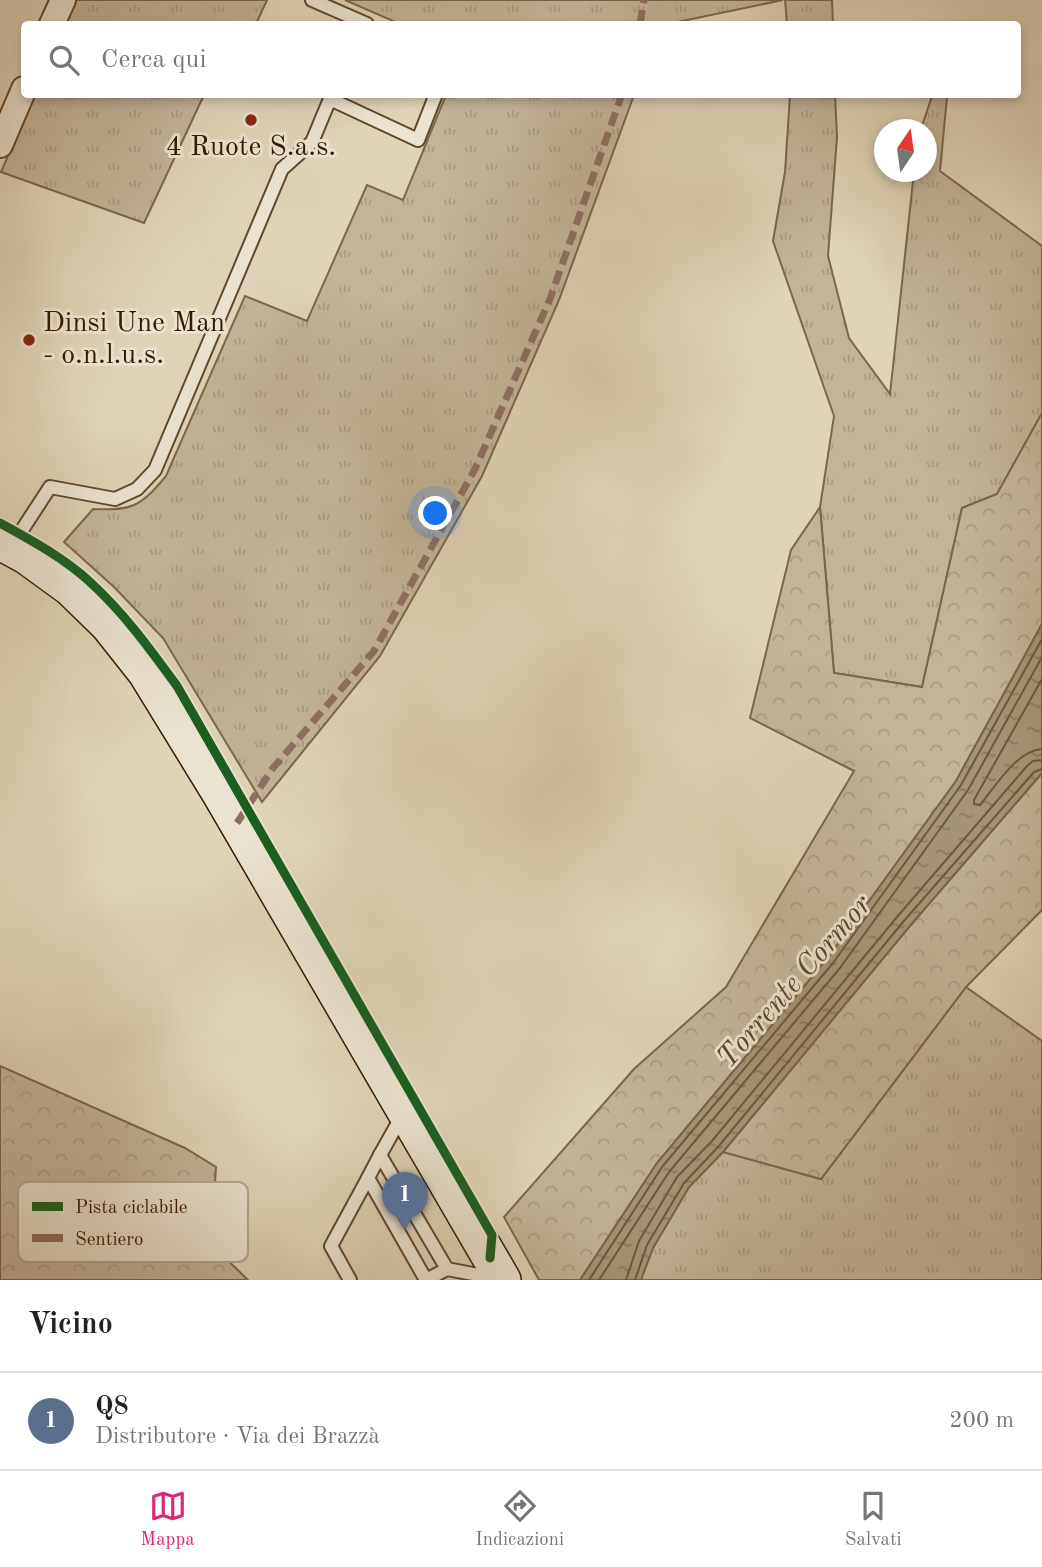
<!DOCTYPE html>
<html lang="it">
<meta charset="utf-8">
<style>
:root{--surface:#fff;--page:#f2f2f2;--text:#222;--muted:#767676;--line:#e0e0e0;--accent:#db2777}
body{margin:0;font-family:"Old Standard TT",serif;background:var(--page);color:var(--text)}
.compass{position:absolute;left:874px;top:119px;width:63px;height:63px;border-radius:50%;background:var(--surface);box-shadow:0 4px 10px #0003;rotate:13deg}
.you{position:absolute;left:436px;top:514px;width:24px;height:24px;margin:-18px;border:5px solid #fff;border-radius:50%;background:#1a73e8;box-shadow:0 0 0 10px #1a73e833}
.badge{display:grid;place-items:center;width:46px;height:46px;border-radius:50%;background:var(--accent);color:#fff;font-size:23px;font-weight:700}
.pin{position:absolute;translate:-50% -58px;filter:drop-shadow(0 2px 4px #0008)}
.pin::after{content:'';position:absolute;top:37px;width:24px;height:21px;background:inherit;clip-path:polygon(0 0,100% 0,50% 100%)}
.list{margin:0;padding:0;list-style:none}
h2{display:flex;justify-content:space-between;align-items:center;height:91px;margin:0;padding:0 28px;font-size:30px}
h2 small{font-size:23px;font-weight:400;color:var(--muted)}
.list li{display:grid;grid-template-columns:46px 1fr auto;gap:21px;align-items:center;box-sizing:border-box;height:98px;padding:0 28px;border-top:2px solid var(--line)}
.list b{display:block;font-size:26px;white-space:nowrap}
.list p{margin:0;font-size:23px;white-space:nowrap;color:var(--muted)}
.list em{font-size:23px;font-style:normal;color:var(--muted)}
.icon{flex:none;width:38px;height:38px;fill:none;stroke:currentColor;stroke-width:2;stroke-linecap:round;stroke-linejoin:round}
.map{position:relative;flex:none;width:1042px;height:1280px;overflow:hidden}
.search{position:absolute;background:var(--surface);box-shadow:0 4px 10px #0003;left:21px;right:21px;top:21px;height:77px;display:flex;align-items:center;gap:18px;box-sizing:border-box;padding:0 24px;border-radius:7px;color:var(--muted);font-size:26px}
.sheet{height:189px;background:var(--surface)}
nav{display:flex;justify-content:space-around;align-items:center;box-sizing:border-box;height:98px;border-top:2px solid var(--line);background:var(--surface);font-size:19px;color:var(--muted)}
nav a{display:grid;justify-items:center;gap:4px}
nav .on{color:var(--accent)}
.map>svg:first-child{display:block}
.grass{fill:url(#grass-tufts);stroke:#7b674c;stroke-width:2}
.forest{fill:url(#forest-crowns);stroke:#7b674c;stroke-width:2}
.water{fill:url(#water-ripples);stroke:#786449;stroke-width:2}
.lines{fill:none;stroke-linecap:round;stroke-linejoin:round}
.shore{stroke:#6c583c;stroke-width:2}
.lane-casing{stroke:#5f482e;stroke-width:16}
.street-casing{stroke:#5f482e;stroke-width:28}
.secondary-casing{stroke:#341a00;stroke-width:38}
.lane{stroke:#eae3d1;stroke-width:12}
.street{stroke:#eae3d1;stroke-width:24}
.secondary{stroke:#eae3d1;stroke-width:35}
.quiet{stroke:#8d6e63;stroke-width:7;stroke-dasharray:14 7;stroke-linecap:butt}
.cycleway-casing{stroke:#eae3d1;stroke-width:13}
.cycleway{stroke:#1b5e20;stroke-width:9}
.poi-dot{fill:#8f2418;stroke:#eae3d1;stroke-width:2.5}
.labels{text-anchor:middle;dominant-baseline:central;stroke-width:6;stroke-linejoin:round;paint-order:stroke}
.poi-label{font-size:28px;fill:#341a00;stroke:#eae3d1}
.water-label{font-size:30px;font-style:italic;fill:#5c452a;stroke:#eae3d1}
.key{fill:#eae3d1;stroke:#b3a792;stroke-width:2}
.key-label{font-size:19px;fill:#341a00}
</style>
<div class="map">
<svg width="1042" height="1280" viewBox="0 0 1042 1280">
<defs>
<pattern id="grass-tufts" width="24" height="20" patternUnits="userSpaceOnUse" patternTransform="scale(1.75)"><rect width="24" height="20" fill="#c2b499"/><path d="M3 7l-1-3M5 7V3M7 7l1-3M15 17l-1-3M17 17v-4M19 17l1-3" fill="none" stroke="#a79a82"/></pattern>
<pattern id="forest-crowns" width="20" height="18" patternUnits="userSpaceOnUse" patternTransform="scale(1.75)"><rect width="20" height="18" fill="#c2b499"/><path d="M2 6a3 3 0 1 1 6 0M12 15a3 3 0 1 1 6 0" fill="none" stroke="#a79a82"/></pattern>
<pattern id="water-ripples" width="26" height="14" patternUnits="userSpaceOnUse" patternTransform="scale(1.75)"><rect width="26" height="14" fill="#a59579"/><path d="M2 4q2-2 4 0t4 0M15 11q2-2 4 0t4 0" fill="none" stroke="#877961"/></pattern>
</defs>
<rect width="100%" height="100%" fill="#dfd4b8"/>
<filter id="stains"><feTurbulence type="fractalNoise" baseFrequency=".00286" numOctaves="4"/><feColorMatrix values="0 0 0 0 .2 0 0 0 0 .09 0 0 0 0 .02 0 0 0 .5 -.17"/></filter>
<radialGradient id="worn" r=".72"><stop offset=".6" stop-color="#630" stop-opacity="0"/><stop offset="1" stop-color="#630" stop-opacity=".3"/></radialGradient>
<!-- grass -->
<g class="grass">
<path d="M 75,0 L 267,0 L 256,24 L 65,24 Z"/>
<path d="M 345,0 L 783,0 L 668,24 L 400,24 Z"/>
<path d="M 785,0 L 832,0 L 833,24 L 787,24 Z"/>
<path d="M 34,95 L 204,95 L 144,223 L 1,172 Z"/>
<path d="M 446,95 L 634,95 L 559,300 L 482,476 L 380,656 L 262,802 L 163,638 L 114,587 L 64,542 L 93,509 C 133,511 141,506 166,476 L 245,296 L 307,321 L 367,185 L 403,200 Z"/>
<path d="M 790,95 L 835,95 L 837,137 L 828,256 L 849,338 L 890,394 L 914,172 L 926,172 L 926,130 L 921,129 L 932,96 L 947,97 L 940,171 L 1042,246 L 1042,413 L 997,494 L 962,508 L 922,687 L 834,673 L 820,507 L 834,416 L 773,241 L 785,172 Z"/>
<path d="M 966,987 L 1042,1041 L 1042,1280 L 640,1280 L 653,1248 L 689,1187 L 723,1152 L 821,1179 Z"/>
</g>
<!-- forest -->
<g class="forest">
<path d="M 1042,413 L 1042,624 L 956,781 L 827,959 L 657,1163 L 580,1280 L 539,1280 L 504,1217 L 634,1069 L 726,987 L 854,771 L 750,718 L 791,550 L 820,507 L 834,673 L 922,687 L 962,508 L 997,494 Z"/>
<path d="M 1042,773 L 1042,910 L 966,987 L 821,1179 L 723,1152 L 909,927 Z"/>
<path d="M 0,1066 L 185,1148 L 216,1167 L 211,1244 L 248,1280 L 0,1280 Z"/>
</g>
<!-- water -->
<path class="water" d="M 1042,624 L 1042,773 L 909,927 L 723,1152 L 689,1187 L 653,1248 L 641,1280 L 580,1280 L 657,1163 L 827,959 L 956,781 Z"/>
<g class="lines">
<!-- shore -->
<g class="shore">
<path d="M 1042,679 L 974,800 L 974,804 L 980,805 C 995,787 1017,750 1042,749"/>
<path d="M 589,1280 L 662,1167 L 833,963 L 961,785 L 1042,639"/>
<path d="M 599,1280 L 669,1172 L 840,968 L 968,790 L 1042,657"/>
<path d="M 626,1280 L 639,1241 L 677,1177 L 712,1141 L 897,917 L 1027,766 L 1033,761 L 1042,760"/>
<path d="M 635,1280 L 647,1245 L 684,1183 L 718,1147 L 903,922 L 1034,772 L 1042,769"/>
</g>
<defs>
<g id="lane">
<path d="M 312,0 L 367,24"/>
<path d="M 330,99 L 418,140 L 436,94"/>
<path d="M 11,547 L 50,487 L 115,499 L 137,489 L 155,470 L 282,169 L 312,142 L 332,94"/>
<path d="M 403,1114 L 380,1155 L 447,1269 L 494,1278"/>
<path d="M 380,1155 L 368,1178 L 426,1280 L 447,1269"/>
<path d="M 350,1280 L 331,1246 L 368,1178"/>
</g>
<g id="street">
<path d="M 52,24 L 63,0"/>
<path d="M 0,145 L 24,89"/>
</g>
<path id="secondary" d="M 0,542 L 26,556 L 70,588 L 108,625 L 146,673 L 219,792 L 503,1280"/>
</defs>
<!-- lane casing -->
<use href="#lane" class="lane-casing"/>
<!-- street casing -->
<use href="#street" class="street-casing"/>
<!-- secondary casing -->
<use href="#secondary" class="secondary-casing"/>
<!-- lane -->
<use href="#lane" class="lane"/>
<!-- street -->
<use href="#street" class="street"/>
<!-- secondary -->
<use href="#secondary" class="secondary"/>
<!-- quiet -->
<g class="quiet">
<path d="M 640,24 L 644,0"/>
<path d="M 237,823 L 273,768 L 374,651 L 475,469 L 550,299 L 622,94"/>
</g>
<defs>
<path id="cycleway" d="M 0,523 C 31,540 64,558 90,582 C 124,613 150,649 177,686 L 492,1235 L 490,1258"/>
</defs>
<!-- cycleway casing -->
<use href="#cycleway" class="cycleway-casing"/>
<!-- cycleway -->
<use href="#cycleway" class="cycleway"/>
</g>
<!-- markers -->
<g class="poi-dot">
<circle cx="251" cy="120" r="7"/>
<circle cx="29" cy="340" r="7"/>
</g>
<g class="labels">
<!-- poi labels -->
<g class="poi-label">
<text x="251" y="148">4 Ruote S.a.s.</text>
<text x="43" y="324" text-anchor="start">Dinsi Une Man<tspan x="43" dy="32">- o.n.l.u.s.</tspan></text>
</g>
<!-- water labels -->
<g class="water-label">
<text transform="translate(795 982) rotate(-49)">Torrente Cormor</text>
</g>
</g>
<!-- legend -->
<rect x="18" y="1182" width="230" height="80" rx="10" class="key"/>
<rect x="32" y="1202" width="31" height="9" fill="#1b5e20"/>
<rect x="32" y="1234" width="31" height="8" fill="#8d6e63"/>
<g class="key-label">
<text x="75" y="1213">Pista ciclabile</text>
<text x="75" y="1245">Sentiero</text>
</g>
<rect width="100%" height="100%" filter="url(#stains)"/>
<rect width="100%" height="100%" fill="url(#worn)"/>
</svg>
<svg class="compass" viewBox="-18 -18 36 36"><path d="M0-13l5 13h-10z" fill="#e53935"/><path d="M0 13l5-13h-10z" fill="#767676"/></svg>
<div class="you"></div>
<div class="pin badge" style="left:405px;top:1230px;background:#5c6f8a">1</div>
<div class="search"><svg class="icon" aria-label="search" viewBox="0 0 24 24"><circle cx="10" cy="10" r="6"/><path d="M15 15l6 6"/></svg>Cerca qui</div>
</div>
<section class="sheet">
<h2>Vicino<small></small></h2>
<ul class="list">
<li><span class="badge" style="background:#5c6f8a">1</span><div><b>Q8</b><p>Distributore · Via dei Brazzà</p></div><em>200 m</em></li>
</ul>
</section>
<nav>
<a class="on"><svg class="icon" aria-label="map" viewBox="0 0 24 24"><path d="M3 6l6-2 6 2 6-2v14l-6 2-6-2-6 2zM9 4v14M15 6v14"/></svg>Mappa</a>
<a><svg class="icon" aria-label="directions" viewBox="0 0 24 24"><path d="M12 3l9 9-9 9-9-9zM9 14v-3h6M13 9l2 2-2 2"/></svg>Indicazioni</a>
<a><svg class="icon" aria-label="saved" viewBox="0 0 24 24"><path d="M7 4h10v16l-5-4-5 4z"/></svg>Salvati</a>
</nav>
